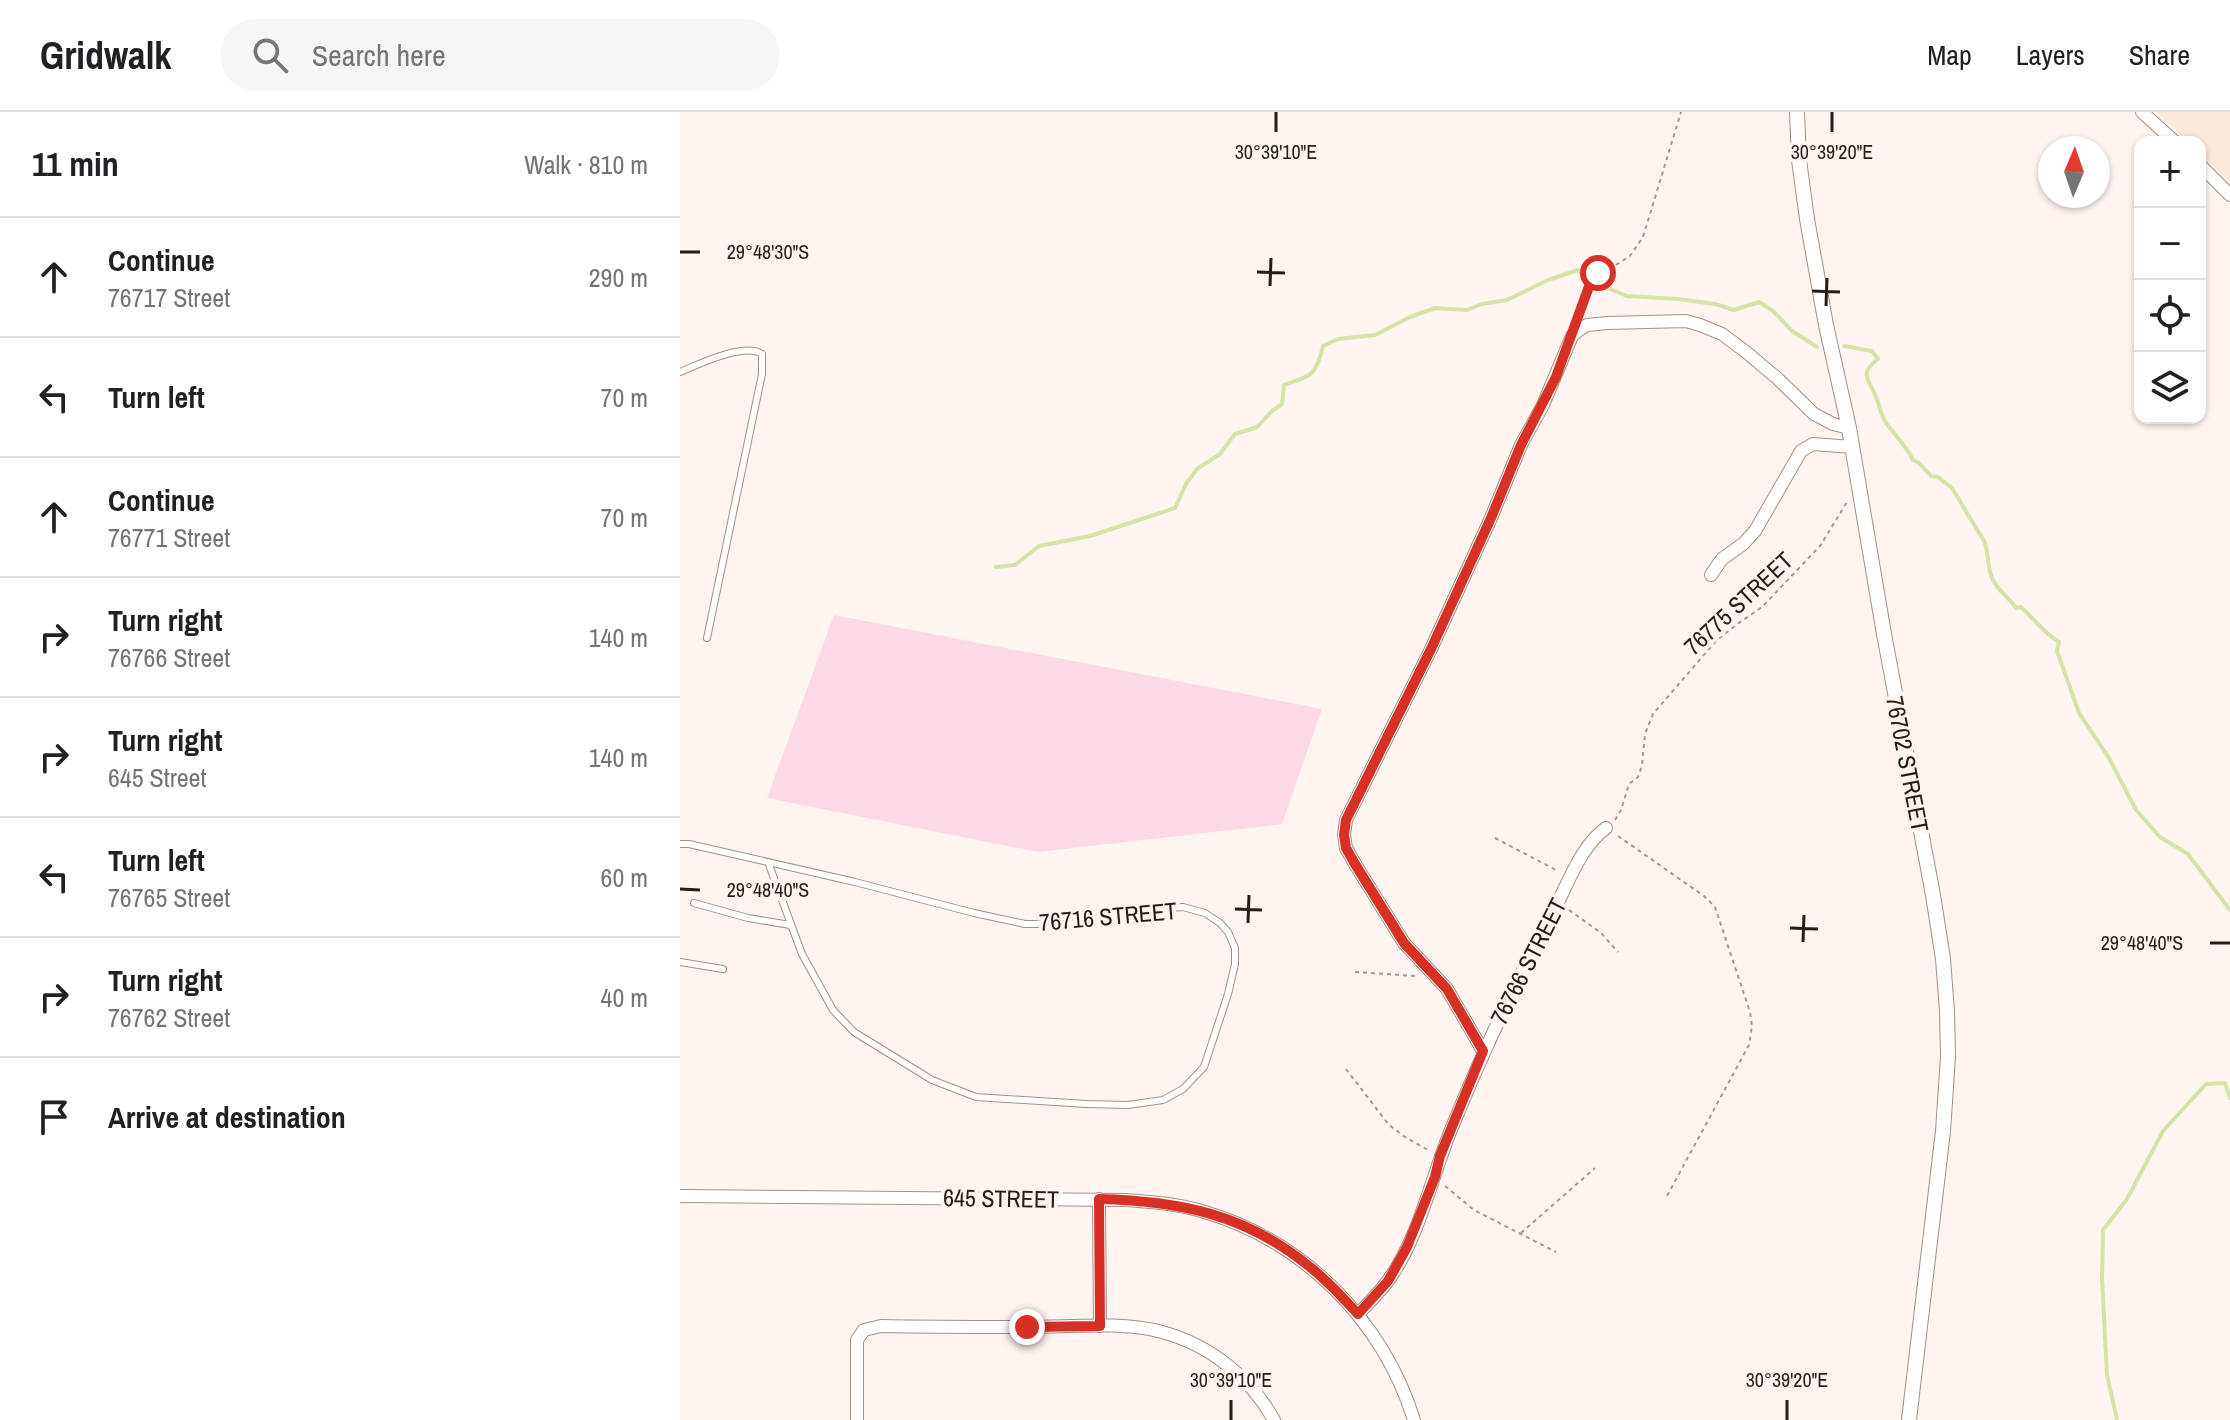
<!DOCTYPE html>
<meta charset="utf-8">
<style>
:root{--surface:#fff;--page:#f6f6f6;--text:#202124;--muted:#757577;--line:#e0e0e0}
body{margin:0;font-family:"Archivo Narrow",sans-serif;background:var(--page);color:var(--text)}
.controls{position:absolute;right:24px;top:24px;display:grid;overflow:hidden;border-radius:16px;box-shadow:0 2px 6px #0004}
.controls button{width:72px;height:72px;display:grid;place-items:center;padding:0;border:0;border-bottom:2px solid var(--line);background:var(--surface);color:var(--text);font:40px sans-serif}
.compass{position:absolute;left:1358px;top:24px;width:72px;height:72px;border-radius:50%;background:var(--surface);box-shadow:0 2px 6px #0004;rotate:2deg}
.stop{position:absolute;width:24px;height:24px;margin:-18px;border:6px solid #d93025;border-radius:50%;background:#fff}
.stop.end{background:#d93025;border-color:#fff;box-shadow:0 2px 8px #0008}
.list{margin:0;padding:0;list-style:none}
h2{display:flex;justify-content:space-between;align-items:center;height:104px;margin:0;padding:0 32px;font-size:34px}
h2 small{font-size:26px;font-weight:400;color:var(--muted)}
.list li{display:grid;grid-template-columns:52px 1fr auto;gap:24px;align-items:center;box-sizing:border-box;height:120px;padding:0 32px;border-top:2px solid var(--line)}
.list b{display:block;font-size:30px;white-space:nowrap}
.list p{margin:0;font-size:26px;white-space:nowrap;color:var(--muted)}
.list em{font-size:26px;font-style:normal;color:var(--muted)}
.icon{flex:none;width:44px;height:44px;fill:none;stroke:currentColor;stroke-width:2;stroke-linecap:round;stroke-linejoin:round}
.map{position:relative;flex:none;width:1550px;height:1308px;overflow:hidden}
header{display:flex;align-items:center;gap:48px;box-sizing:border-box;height:112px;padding:0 40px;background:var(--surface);border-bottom:2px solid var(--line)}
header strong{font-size:38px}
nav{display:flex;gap:44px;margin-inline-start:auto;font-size:28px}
.search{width:560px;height:72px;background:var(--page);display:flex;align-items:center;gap:20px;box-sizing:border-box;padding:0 28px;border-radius:44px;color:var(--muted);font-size:30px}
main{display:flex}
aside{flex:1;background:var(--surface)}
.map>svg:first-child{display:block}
.built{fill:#fde7d8}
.green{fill:#fdd8e6}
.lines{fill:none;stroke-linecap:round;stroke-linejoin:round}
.stream{stroke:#d4e4a6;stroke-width:4}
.service-casing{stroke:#a39083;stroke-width:8}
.minor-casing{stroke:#a39083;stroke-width:14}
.tertiary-casing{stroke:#a39083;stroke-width:16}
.path{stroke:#a29a95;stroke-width:2;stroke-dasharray:4 4;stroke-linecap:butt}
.service{stroke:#fff;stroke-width:6}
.minor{stroke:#fff;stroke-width:12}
.tertiary{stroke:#fff;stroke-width:14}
.route{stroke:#d93025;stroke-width:10}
.ticks{fill:none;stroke:#251d18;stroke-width:3}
.labels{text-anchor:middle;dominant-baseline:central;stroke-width:8;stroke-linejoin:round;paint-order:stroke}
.street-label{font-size:24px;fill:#251d18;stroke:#fef5f0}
.ticks-label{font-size:20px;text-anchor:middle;fill:#251d18;stroke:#fef5f0;stroke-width:8;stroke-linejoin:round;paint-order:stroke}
</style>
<header>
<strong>Gridwalk</strong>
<div class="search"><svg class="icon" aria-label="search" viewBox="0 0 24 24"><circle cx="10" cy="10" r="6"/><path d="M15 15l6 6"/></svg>Search here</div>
<nav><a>Map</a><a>Layers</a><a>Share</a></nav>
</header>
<main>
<aside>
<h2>11 min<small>Walk · 810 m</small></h2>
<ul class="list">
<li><svg class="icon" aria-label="ahead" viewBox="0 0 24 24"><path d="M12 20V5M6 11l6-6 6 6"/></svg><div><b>Continue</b><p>76717 Street</p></div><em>290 m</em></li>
<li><svg class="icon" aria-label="left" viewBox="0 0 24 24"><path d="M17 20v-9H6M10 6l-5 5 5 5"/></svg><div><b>Turn left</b></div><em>70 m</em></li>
<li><svg class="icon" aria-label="ahead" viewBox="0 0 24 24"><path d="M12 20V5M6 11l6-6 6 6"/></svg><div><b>Continue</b><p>76771 Street</p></div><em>70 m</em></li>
<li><svg class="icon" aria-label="right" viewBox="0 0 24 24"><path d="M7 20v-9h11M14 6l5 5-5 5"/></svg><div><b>Turn right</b><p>76766 Street</p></div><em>140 m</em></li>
<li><svg class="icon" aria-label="right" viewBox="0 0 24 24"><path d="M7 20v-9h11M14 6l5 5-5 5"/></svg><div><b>Turn right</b><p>645 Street</p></div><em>140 m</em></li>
<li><svg class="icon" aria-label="left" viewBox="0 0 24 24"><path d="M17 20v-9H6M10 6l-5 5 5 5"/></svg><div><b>Turn left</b><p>76765 Street</p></div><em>60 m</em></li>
<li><svg class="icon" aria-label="right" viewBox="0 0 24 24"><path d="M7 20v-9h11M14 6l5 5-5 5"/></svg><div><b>Turn right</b><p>76762 Street</p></div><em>40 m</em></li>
<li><svg class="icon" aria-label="arrive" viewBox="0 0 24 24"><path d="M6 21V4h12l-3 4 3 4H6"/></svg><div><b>Arrive at destination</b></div></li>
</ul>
</aside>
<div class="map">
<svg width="1550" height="1308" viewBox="0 0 1550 1308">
<rect width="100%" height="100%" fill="#fef5f0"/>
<!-- built -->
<path class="built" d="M 1477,0 L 1550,0 L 1550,70 L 1520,41 L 1520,30 L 1509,30 Z"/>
<!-- green -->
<path class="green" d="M 154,503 L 642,597 L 602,712 L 358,740 L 87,686 Z"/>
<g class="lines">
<!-- stream -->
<g class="stream">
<path d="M 1164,234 L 1192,239 L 1198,247 C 1181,260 1186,265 1194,280 C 1199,290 1200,302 1206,311 C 1215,323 1226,334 1233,348 L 1239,351 L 1251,364 L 1258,365 L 1272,376 L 1304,429 C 1309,440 1307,452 1311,463 C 1315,477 1329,485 1336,496 L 1341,495 C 1354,507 1364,521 1379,530 L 1377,539 L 1399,601 L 1429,646 L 1456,698 L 1480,725 L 1508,742 L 1550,798"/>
<path d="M 316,455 L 335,453 L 359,434 L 410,424 L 495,396 L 506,372 L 517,357 L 540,342 L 555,322 L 577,315 L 592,299 L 602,292 L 604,273 C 632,263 636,264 643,234 L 658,227 L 695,223 L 730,205 L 755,196 L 787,198 L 802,192 L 827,188 L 868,168 L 898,158 L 911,169 L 947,184 L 998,187 L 1035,192 L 1054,198 L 1079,190 L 1093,199 L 1112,219 L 1137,235"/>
<path d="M 1437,1308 L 1427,1263 L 1422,1167 L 1423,1118 L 1447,1087 L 1483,1019 L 1526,972 L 1545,971 L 1550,986"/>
</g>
<defs>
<g id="service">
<path d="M 0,260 C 19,252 65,230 82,242 L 82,262 L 27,526"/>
<path d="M 0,732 L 9,732 L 175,770 L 294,801 L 345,812 L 390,812 L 464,798 L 503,795 L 525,801 L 540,811 L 548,820 L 555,836 L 555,852 L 548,882 L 524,955 L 503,977 L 483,988 L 448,993 L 406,992 L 296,985 L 252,968 L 174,920 L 153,898 L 122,842 L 88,750"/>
<path d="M 14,791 L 68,806 L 110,813"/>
<path d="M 0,850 L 43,857"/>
</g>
<g id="minor">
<path d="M 1462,0 L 1495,30"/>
<path d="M 1520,53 L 1550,83"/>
<path d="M 1031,463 L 1042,447 L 1063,432 L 1075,419 L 1121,339 L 1133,332 L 1172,335"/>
<path d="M 803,939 L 767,877 L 724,831 L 675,752 L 666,736 L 664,723 L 666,708 L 751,537 L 811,406 L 841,333 L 863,293 L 892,224 L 899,218 L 907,213 L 927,211 L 1006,209 L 1020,213 L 1042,222 L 1066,240 L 1097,266 L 1134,302 L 1153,312 L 1169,316"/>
<path d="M 0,1084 L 446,1088 C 473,1090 500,1092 525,1100 C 625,1130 703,1209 734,1308"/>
<path d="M 419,1087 L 420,1214"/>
<path d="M 678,1202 C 688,1192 698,1182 707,1170 C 739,1128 752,1062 773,1013 C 803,939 837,868 874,798 C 889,770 900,735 926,716"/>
<path d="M 177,1308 L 177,1228 L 184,1218 L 201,1214 C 250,1215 299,1215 348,1215 C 390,1215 441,1209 482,1220 C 530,1233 570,1265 594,1308"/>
</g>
<path id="tertiary" d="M 1117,0 L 1119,48 L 1127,107 L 1146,213 L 1169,316 L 1204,522 L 1253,783 L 1263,847 L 1267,899 L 1268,945 L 1263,1019 L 1229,1308"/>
</defs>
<!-- service casing -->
<use href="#service" class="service-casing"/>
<!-- minor casing -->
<use href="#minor" class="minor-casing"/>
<!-- tertiary casing -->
<use href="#tertiary" class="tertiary-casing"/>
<!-- path -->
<g class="path">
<path d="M 901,201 L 911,169 L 918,161 L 928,158 L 950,144 L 963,125 L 1001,0"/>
<path d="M 935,708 L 941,698 L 949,672 L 958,665 L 962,653 L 965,622 L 973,602 L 1036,529 L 1056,513 L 1082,495 L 1140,434 L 1167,390"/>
<path d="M 938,724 L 1024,784 L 1035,795 L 1070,900 L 1072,914 L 1069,933 L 987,1084"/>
<path d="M 815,726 L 878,759"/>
<path d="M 889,798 L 921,821 L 938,840"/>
<path d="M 675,860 L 736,864"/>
<path d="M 666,957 L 709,1013 L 725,1025 L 748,1038"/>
<path d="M 765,1074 L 794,1098 L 876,1140"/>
<path d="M 841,1121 L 915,1056"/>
</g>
<!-- service -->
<use href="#service" class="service"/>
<!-- minor -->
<use href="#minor" class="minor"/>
<!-- tertiary -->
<use href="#tertiary" class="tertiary"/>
</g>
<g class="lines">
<!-- route -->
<path class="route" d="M 347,1215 L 420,1214 L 419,1087 C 499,1089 566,1102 630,1155 C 648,1169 663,1186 678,1202 L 708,1169 L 727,1135 L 755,1065 L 760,1044 L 803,939 L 767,877 L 724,831 L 675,752 L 666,736 L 664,723 L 666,708 L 751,537 L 811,406 L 841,333 L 876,265 L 911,169 L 918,161"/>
</g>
<!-- ticks -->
<path class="ticks" d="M 596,20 L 596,0M 1152,20 L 1152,0M 0,140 L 20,140M 577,160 L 605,161M 590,174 L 591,146M 1132,179 L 1160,180M 1146,194 L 1147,166M 0,777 L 20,778M 555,797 L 582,798M 568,811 L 569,783M 1110,816 L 1138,817M 1123,830 L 1124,803M 1530,831 L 1550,831M 551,1308 L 551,1288M 1107,1308 L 1107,1288"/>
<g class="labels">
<!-- street labels -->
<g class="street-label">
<text transform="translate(1058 491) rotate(-43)">76775 STREET</text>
<text transform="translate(1228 652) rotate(79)">76702 STREET</text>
<text transform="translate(428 804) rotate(-5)">76716 STREET</text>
<text transform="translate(848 849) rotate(-63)">76766 STREET</text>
<text transform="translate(321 1086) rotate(1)">645 STREET</text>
</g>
</g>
<g class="ticks-label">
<text x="596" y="47">30°39'10"E</text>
<text x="1152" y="47">30°39'20"E</text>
<text x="88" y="147">29°48'30"S</text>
<text x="88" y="785">29°48'40"S</text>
<text x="1462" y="838">29°48'40"S</text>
<text x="551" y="1275">30°39'10"E</text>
<text x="1107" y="1275">30°39'20"E</text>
</g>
</svg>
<div class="controls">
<button>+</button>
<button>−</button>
<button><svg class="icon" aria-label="locate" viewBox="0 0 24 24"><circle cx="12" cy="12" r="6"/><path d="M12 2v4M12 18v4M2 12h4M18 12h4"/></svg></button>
<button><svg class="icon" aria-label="layers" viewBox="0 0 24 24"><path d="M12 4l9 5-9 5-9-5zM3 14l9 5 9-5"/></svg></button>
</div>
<svg class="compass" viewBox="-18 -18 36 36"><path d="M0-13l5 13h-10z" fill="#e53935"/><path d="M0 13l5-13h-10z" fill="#757577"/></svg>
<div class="stop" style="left:918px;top:161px"></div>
<div class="stop end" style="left:347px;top:1215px"></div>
</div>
</main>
